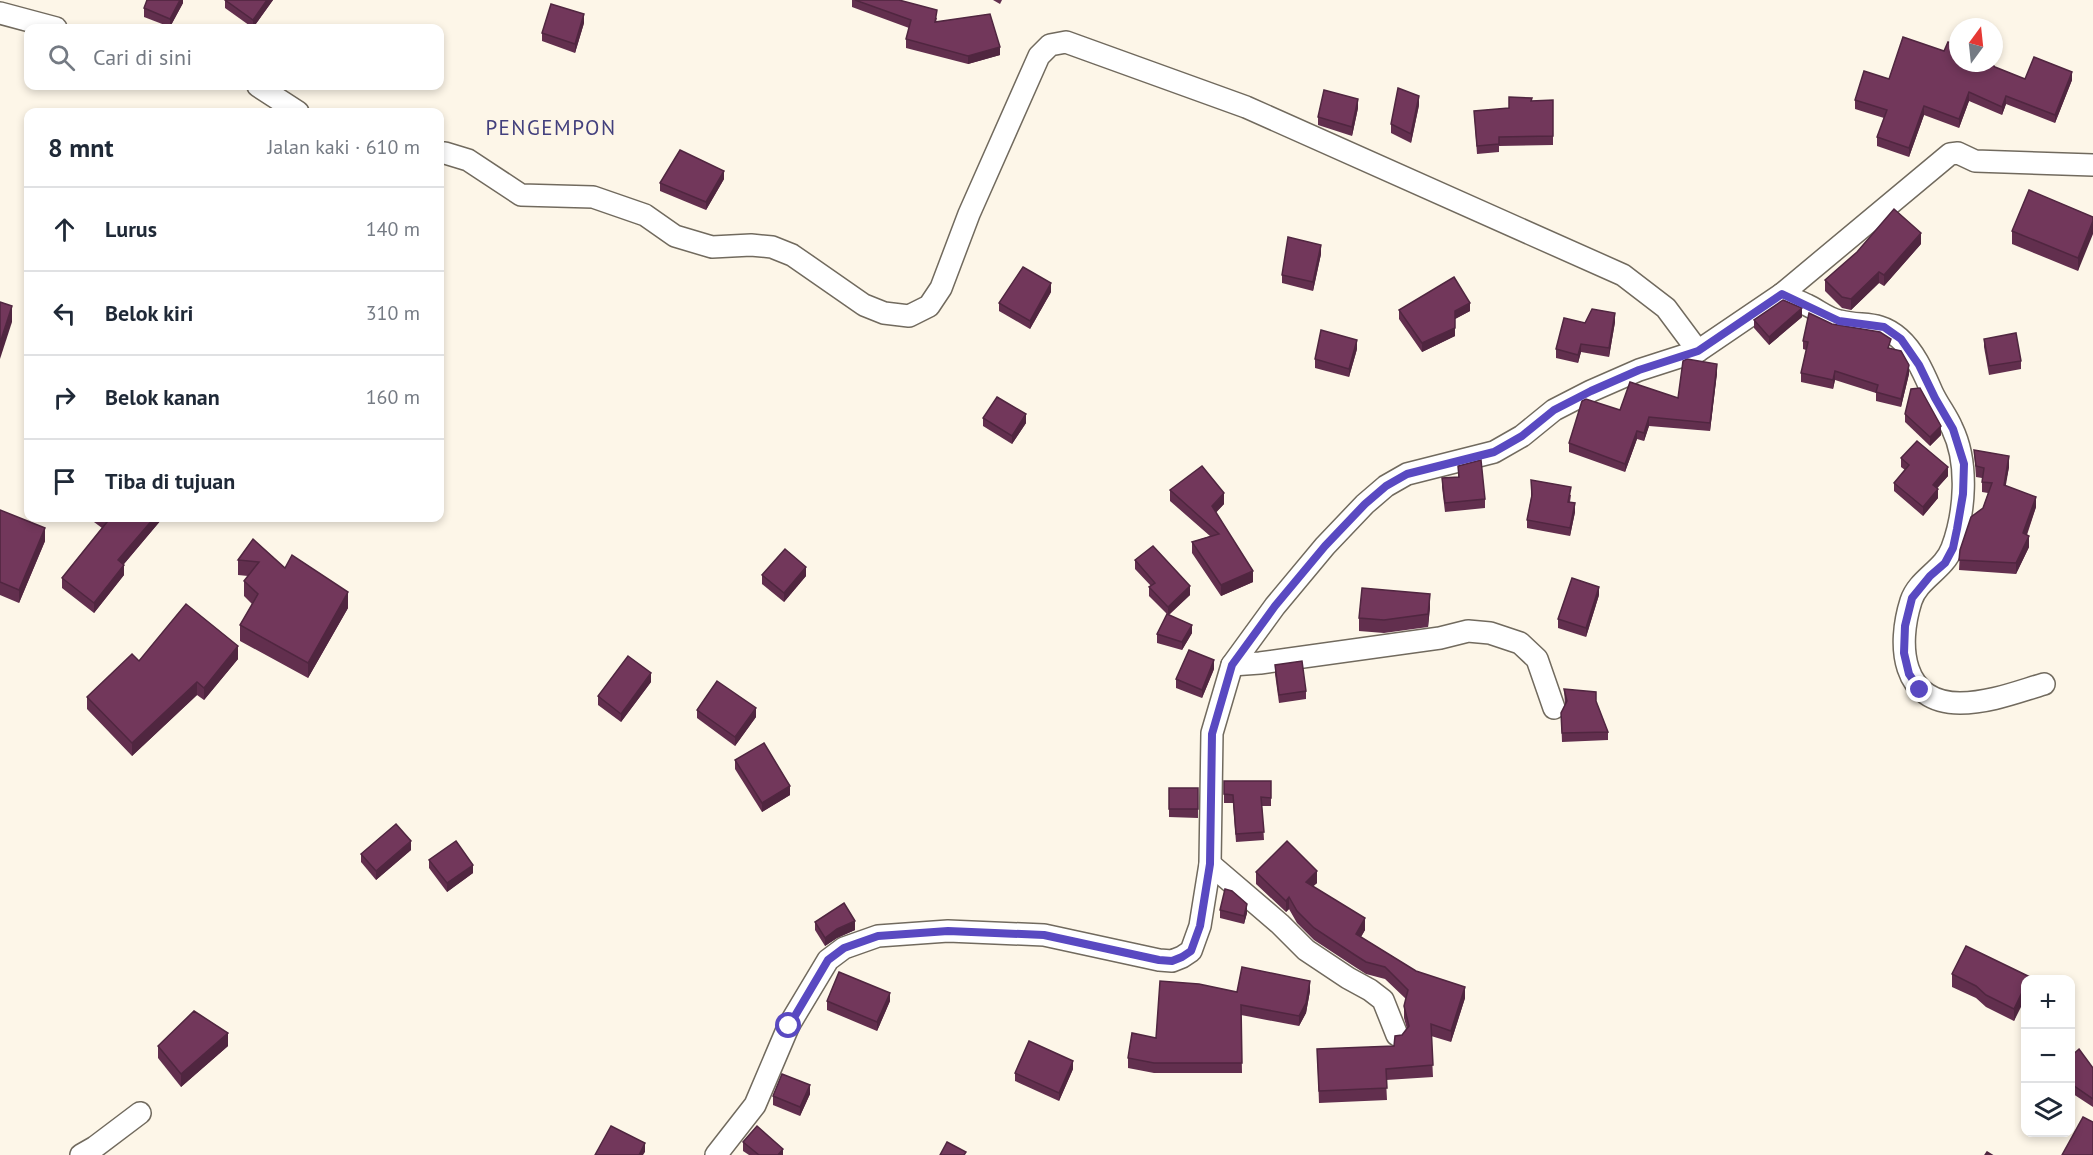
<!DOCTYPE html>
<html lang="id">
<meta charset="utf-8">
<style>
:root{--surface:#fff;--page:#f6f6f7;--text:#1f2937;--muted:#747a83;--line:#e0e1e3}
body{margin:0;font-family:"PT Sans",sans-serif;background:var(--page);color:var(--text)}
.controls{position:absolute;right:18px;bottom:18px;display:grid;overflow:hidden;border-radius:12px;box-shadow:0 3px 9px #0003}
.controls button{width:54px;height:54px;display:grid;place-items:center;padding:0;border:0;border-bottom:2px solid var(--line);background:var(--surface);color:var(--text);font:30px sans-serif}
.compass{position:absolute;left:1949px;top:18px;width:54px;height:54px;border-radius:50%;background:var(--surface);box-shadow:0 3px 9px #0003;rotate:15deg}
.stop{position:absolute;width:18px;height:18px;margin:-14px;border:4px solid #5949c1;border-radius:50%;background:#fff}
.stop.end{background:#5949c1;border-color:#fff;box-shadow:0 2px 6px #0008}
.list{margin:0;padding:0;list-style:none}
h2{display:flex;justify-content:space-between;align-items:center;height:78px;margin:0;padding:0 24px;font-size:26px}
h2 small{font-size:20px;font-weight:400;color:var(--muted)}
.list li{display:grid;grid-template-columns:39px 1fr auto;gap:18px;align-items:center;box-sizing:border-box;height:84px;padding:0 24px;border-top:2px solid var(--line)}
.list b{display:block;font-size:22px;white-space:nowrap}
.list em{font-size:20px;font-style:normal;color:var(--muted)}
.icon{flex:none;width:33px;height:33px;fill:none;stroke:currentColor;stroke-width:2;stroke-linecap:round;stroke-linejoin:round}
.map{position:relative;flex:none;width:2093px;height:1155px;overflow:hidden}
.search{position:absolute;background:var(--surface);box-shadow:0 3px 9px #0003;left:24px;top:24px;width:420px;height:66px;display:flex;align-items:center;gap:15px;box-sizing:border-box;padding:0 21px;border-radius:12px;color:var(--muted);font-size:22px}
.panel{position:absolute;background:var(--surface);box-shadow:0 3px 9px #0003;left:24px;top:108px;width:420px;height:414px;border-radius:12px}
.map>svg:first-child{display:block}
.lines{fill:none;stroke-linecap:round;stroke-linejoin:round}
.minor-casing{stroke:#716a5e;stroke-width:24}
.minor{stroke:#fff;stroke-width:21}
.wall{fill:#622f4e}
.shaded-wall{fill:#502640}
.building{fill:#72375b;stroke:#502640;stroke-width:1.5}
.route{stroke:#5949c1;stroke-width:8}
.labels{text-anchor:middle;dominant-baseline:central;stroke-width:6;stroke-linejoin:round;paint-order:stroke}
.quarter-label{font-size:21px;letter-spacing:1.5px;fill:#43407d;stroke:#fdf6e8}
</style>
<div class="map">
<svg width="2093" height="1155" viewBox="0 0 2093 1155">
<rect width="100%" height="100%" fill="#fdf6e8"/>
<g class="lines">
<defs>
<g id="minor">
<path d="M 0,13 L 56,28"/>
<path d="M 258,86 L 298,112"/>
<path d="M 440,153 L 445,153 L 468,160 L 521,195 L 593,197 L 645,215 L 675,236 L 712,247 L 751,245 L 772,247 L 792,255 L 864,305 L 884,313 L 909,316 L 929,306 L 941,288 L 969,214 L 1039,56 L 1050,45 L 1066,42 L 1246,107 L 1623,275 L 1666,308 L 1698,351"/>
<path d="M 1782,294 C 1790,298 1799,301 1807,305 C 1818,310 1828,319 1840,321 C 1863,327 1879,320 1899,338 C 1915,352 1924,374 1932,392 C 1938,405 1947,416 1952,428 C 1969,463 1965,513 1952,548 C 1944,570 1918,579 1911,601 C 1897,645 1901,703 1960,703 C 1989,703 2017,692 2044,684"/>
<path d="M 1232,665 L 1260,663 L 1440,638 L 1468,631 L 1490,633 L 1520,643 L 1537,659 L 1554,708"/>
<path d="M 1210,864 L 1280,924 L 1306,950 L 1348,978 L 1370,990 L 1383,1000 L 1397,1035"/>
<path d="M 81,1155 L 95,1147 L 140,1113"/>
<path d="M 716,1155 L 755,1105 L 789,1025 L 828,960 L 844,948 L 878,936 L 948,931 L 1044,935 L 1159,960 L 1172,961 L 1182,957 L 1191,951 L 1200,926 L 1210,864 L 1212,733 L 1232,665 L 1275,606 L 1325,546 L 1365,504 L 1386,486 L 1407,474 L 1494,452 L 1522,436 L 1554,410 L 1591,391 L 1639,370 L 1698,351 L 1782,294 L 1950,154 L 1958,153 L 1975,161 L 2093,165"/>
</g>
</defs>
<!-- minor casing -->
<use href="#minor" class="minor-casing"/>
<!-- minor -->
<use href="#minor" class="minor"/>
</g>
<!-- wall -->
<g class="wall">
<path d="M 183,0 L 183,3 L 170,27 L 144,17 L 144,8 Z"/>
<path d="M 225,0 L 273,0 L 253,28 L 225,8 Z"/>
<path d="M 852,0 L 902,0 L 901,1 L 937,18 L 936,22 L 1000,55 L 968,64 L 906,48 L 906,39 L 909,28 L 852,7 Z"/>
<path d="M 993,0 L 1002,0 L 1000,4 Z"/>
<path d="M 584,23 L 575,53 L 542,41 L 542,33 Z"/>
<path d="M 1944,51 L 1995,67 L 2025,79 L 2072,80 L 2055,123 L 2006,104 L 2002,115 L 1969,101 L 1959,128 L 1924,115 L 1909,157 L 1877,146 L 1877,137 L 1884,118 L 1855,109 L 1855,100 Z"/>
<path d="M 1553,100 L 1553,145 L 1499,146 L 1499,152 L 1477,154 L 1474,111 L 1509,108 L 1532,101 Z"/>
<path d="M 1419,105 L 1411,143 L 1391,133 L 1391,124 Z"/>
<path d="M 1358,108 L 1352,136 L 1318,125 L 1318,117 Z"/>
<path d="M 724,179 L 706,210 L 660,191 L 660,183 Z"/>
<path d="M 2093,217 L 2078,271 L 2012,244 L 2012,231 Z"/>
<path d="M 1921,244 L 1884,286 L 1879,283 L 1851,310 L 1842,308 L 1825,291 L 1825,280 Z"/>
<path d="M 1321,254 L 1313,291 L 1282,283 L 1282,275 Z"/>
<path d="M 1051,292 L 1030,329 L 999,311 L 999,303 Z"/>
<path d="M 1399,310 L 1470,311 L 1455,319 L 1455,336 L 1422,352 L 1399,319 Z"/>
<path d="M 1802,317 L 1769,345 L 1754,328 L 1754,320 Z"/>
<path d="M 1615,322 L 1609,357 L 1581,352 L 1578,363 L 1556,358 L 1556,349 L 1585,323 Z"/>
<path d="M 1832,324 L 1890,348 L 1909,374 L 1901,407 L 1876,401 L 1876,393 L 1835,380 L 1833,389 L 1801,382 L 1801,373 L 1806,350 L 1803,349 L 1803,341 Z"/>
<path d="M 1984,339 L 2021,361 L 2021,369 L 1989,375 L 1984,347 Z"/>
<path d="M 1357,349 L 1349,377 L 1315,368 L 1315,359 Z"/>
<path d="M 1717,373 L 1710,431 L 1649,426 L 1644,441 L 1637,439 L 1625,472 L 1569,452 L 1569,443 L 1620,410 L 1678,398 Z"/>
<path d="M 1905,414 L 1941,435 L 1930,446 L 1905,422 Z"/>
<path d="M 983,418 L 1026,423 L 1012,444 L 983,426 Z"/>
<path d="M 1974,450 L 2009,467 L 2005,486 L 2036,507 L 2027,535 L 2029,547 L 2016,574 L 1959,570 L 1960,550 L 1983,508 L 1988,493 L 1982,492 L 1982,478 L 1976,477 Z"/>
<path d="M 1901,458 L 1948,476 L 1937,488 L 1938,498 L 1923,516 L 1894,491 L 1894,483 L 1905,470 L 1901,467 Z"/>
<path d="M 1458,466 L 1485,499 L 1485,508 L 1445,512 L 1442,487 L 1442,478 L 1458,477 Z"/>
<path d="M 1531,480 L 1571,495 L 1570,502 L 1575,512 L 1570,536 L 1527,528 L 1527,520 L 1531,498 Z"/>
<path d="M 1170,490 L 1224,504 L 1216,512 L 1253,582 L 1221,596 L 1192,553 L 1192,542 L 1210,536 L 1170,501 Z"/>
<path d="M 0,510 L 45,541 L 19,603 L 0,595 Z"/>
<path d="M 94,518 L 161,518 L 161,520 L 124,564 L 124,575 L 94,613 L 62,588 L 62,578 L 102,528 L 94,522 Z"/>
<path d="M 253,539 L 285,568 L 348,608 L 308,678 L 240,641 L 240,625 L 252,604 L 244,596 L 244,581 L 248,576 L 238,575 L 238,560 Z"/>
<path d="M 1135,560 L 1190,595 L 1169,615 L 1192,633 L 1182,650 L 1157,643 L 1157,634 L 1167,614 L 1149,596 L 1149,587 L 1151,586 L 1135,569 Z"/>
<path d="M 762,575 L 806,576 L 784,602 L 762,584 Z"/>
<path d="M 1599,595 L 1586,637 L 1558,628 L 1558,619 Z"/>
<path d="M 1430,607 L 1428,627 L 1384,633 L 1359,631 L 1359,618 Z"/>
<path d="M 238,659 L 204,700 L 197,695 L 132,756 L 87,709 L 87,697 L 139,661 Z"/>
<path d="M 1275,665 L 1306,691 L 1306,699 L 1279,703 L 1275,674 Z"/>
<path d="M 1214,669 L 1202,698 L 1176,688 L 1176,679 Z"/>
<path d="M 651,682 L 621,722 L 598,705 L 598,696 Z"/>
<path d="M 1564,689 L 1596,702 L 1608,732 L 1608,740 L 1562,742 L 1561,713 L 1565,704 Z"/>
<path d="M 697,710 L 756,717 L 735,746 L 697,718 Z"/>
<path d="M 735,760 L 790,795 L 762,812 L 735,769 Z"/>
<path d="M 1271,781 L 1271,806 L 1262,806 L 1264,840 L 1236,842 L 1233,803 L 1224,803 L 1224,794 Z"/>
<path d="M 1169,788 L 1198,788 L 1198,818 L 1169,817 Z"/>
<path d="M 411,850 L 376,880 L 361,862 L 361,854 Z"/>
<path d="M 429,860 L 473,873 L 447,892 L 429,868 Z"/>
<path d="M 1256,872 L 1317,883 L 1313,886 L 1365,930 L 1361,937 L 1416,971 L 1465,998 L 1451,1042 L 1431,1036 L 1433,1077 L 1386,1080 L 1387,1100 L 1319,1103 L 1317,1049 L 1394,1046 L 1407,1029 L 1404,1018 L 1404,1006 L 1406,999 L 1385,979 L 1366,974 L 1355,967 L 1314,940 L 1297,923 L 1289,909 L 1286,912 L 1256,884 Z"/>
<path d="M 1220,910 L 1247,913 L 1244,924 L 1220,918 Z"/>
<path d="M 815,922 L 855,930 L 837,938 L 825,946 L 815,930 Z"/>
<path d="M 1952,974 L 2030,980 L 2014,1021 L 1986,1007 L 1976,998 L 1952,987 Z"/>
<path d="M 1310,991 L 1306,1013 L 1299,1026 L 1241,1015 L 1242,1073 L 1154,1073 L 1128,1068 L 1128,1058 L 1156,1038 L 1237,992 Z"/>
<path d="M 827,1001 L 890,1001 L 877,1031 L 827,1010 Z"/>
<path d="M 158,1046 L 228,1046 L 181,1087 L 158,1058 Z"/>
<path d="M 2070,1057 L 2093,1068 L 2093,1107 L 2070,1092 Z"/>
<path d="M 1073,1069 L 1059,1101 L 1015,1081 L 1015,1073 Z"/>
<path d="M 810,1094 L 800,1116 L 773,1105 L 773,1096 Z"/>
<path d="M 743,1142 L 783,1155 L 749,1155 L 743,1151 Z"/>
</g>
<!-- shaded-wall -->
<g class="shaded-wall">
<path d="M 180,0 L 183,0 L 183,3 L 170,27 L 170,19 Z"/>
<path d="M 267,0 L 273,0 L 253,28 L 253,20 Z"/>
<path d="M 584,14 L 584,23 L 575,53 L 575,44 Z"/>
<path d="M 1000,47 L 1000,55 L 968,64 L 968,56 Z"/>
<path d="M 2072,72 L 2072,80 L 2055,123 L 2055,115 Z"/>
<path d="M 1969,92 L 1969,101 L 1959,128 L 1959,119 Z"/>
<path d="M 1419,96 L 1419,105 L 1411,143 L 1411,134 Z"/>
<path d="M 2006,96 L 2006,104 L 2002,115 L 2002,107 Z"/>
<path d="M 1358,99 L 1358,108 L 1352,136 L 1352,127 Z"/>
<path d="M 1924,106 L 1924,115 L 1909,157 L 1909,148 Z"/>
<path d="M 724,171 L 724,179 L 706,210 L 706,202 Z"/>
<path d="M 2093,221 L 2093,234 L 2078,271 L 2078,258 Z"/>
<path d="M 1921,233 L 1921,244 L 1884,286 L 1884,275 Z"/>
<path d="M 1321,245 L 1321,254 L 1313,291 L 1313,282 Z"/>
<path d="M 1879,272 L 1879,283 L 1851,310 L 1851,299 Z"/>
<path d="M 1051,283 L 1051,292 L 1030,329 L 1030,321 Z"/>
<path d="M 1470,303 L 1470,311 L 1455,319 L 1455,311 Z"/>
<path d="M 12,306 L 12,322 L 0,359 L 0,343 Z"/>
<path d="M 1802,308 L 1802,317 L 1769,345 L 1769,337 Z"/>
<path d="M 1615,313 L 1615,322 L 1609,357 L 1609,348 Z"/>
<path d="M 1455,328 L 1455,336 L 1422,352 L 1422,343 Z"/>
<path d="M 1357,340 L 1357,349 L 1349,377 L 1349,369 Z"/>
<path d="M 1581,344 L 1581,352 L 1578,363 L 1578,355 Z"/>
<path d="M 1717,364 L 1717,373 L 1710,431 L 1710,423 Z"/>
<path d="M 1909,365 L 1909,374 L 1901,407 L 1901,399 Z"/>
<path d="M 1835,371 L 1835,380 L 1833,389 L 1833,380 Z"/>
<path d="M 1026,414 L 1026,423 L 1012,444 L 1012,436 Z"/>
<path d="M 1649,417 L 1649,426 L 1644,441 L 1644,433 Z"/>
<path d="M 1941,426 L 1941,435 L 1930,446 L 1930,437 Z"/>
<path d="M 1637,431 L 1637,439 L 1625,472 L 1625,464 Z"/>
<path d="M 2009,456 L 2009,467 L 2004,496 L 2004,485 Z"/>
<path d="M 1948,467 L 1948,476 L 1933,493 L 1933,485 Z"/>
<path d="M 1938,489 L 1938,498 L 1923,516 L 1923,507 Z"/>
<path d="M 1224,493 L 1224,504 L 1212,517 L 1212,506 Z"/>
<path d="M 2036,497 L 2036,507 L 2023,544 L 2023,533 Z"/>
<path d="M 1575,503 L 1575,512 L 1570,536 L 1570,528 Z"/>
<path d="M 154,518 L 161,518 L 161,520 L 118,571 L 118,560 Z"/>
<path d="M 45,528 L 45,541 L 19,603 L 19,590 Z"/>
<path d="M 2029,536 L 2029,547 L 2016,574 L 2016,563 Z"/>
<path d="M 124,565 L 124,575 L 94,613 L 94,603 Z"/>
<path d="M 806,567 L 806,576 L 784,602 L 784,593 Z"/>
<path d="M 1253,571 L 1253,582 L 1221,596 L 1221,585 Z"/>
<path d="M 1190,586 L 1190,595 L 1168,615 L 1168,607 Z"/>
<path d="M 1599,587 L 1599,595 L 1586,637 L 1586,628 Z"/>
<path d="M 348,592 L 348,608 L 308,678 L 308,663 Z"/>
<path d="M 1430,594 L 1430,607 L 1428,627 L 1428,614 Z"/>
<path d="M 1192,625 L 1192,633 L 1182,650 L 1182,642 Z"/>
<path d="M 238,646 L 238,659 L 204,700 L 204,688 Z"/>
<path d="M 1214,660 L 1214,669 L 1202,698 L 1202,690 Z"/>
<path d="M 651,673 L 651,682 L 621,722 L 621,714 Z"/>
<path d="M 197,682 L 197,695 L 132,756 L 132,743 Z"/>
<path d="M 756,708 L 756,717 L 735,746 L 735,737 Z"/>
<path d="M 790,786 L 790,795 L 762,812 L 762,803 Z"/>
<path d="M 411,841 L 411,850 L 376,880 L 376,871 Z"/>
<path d="M 473,865 L 473,873 L 447,892 L 447,883 Z"/>
<path d="M 1317,871 L 1317,883 L 1306,893 L 1306,882 Z"/>
<path d="M 1289,897 L 1289,909 L 1286,912 L 1286,901 Z"/>
<path d="M 1247,904 L 1247,913 L 1244,924 L 1244,916 Z"/>
<path d="M 1365,918 L 1365,930 L 1356,945 L 1356,934 Z"/>
<path d="M 855,921 L 855,930 L 837,938 L 825,946 L 825,938 L 837,929 Z"/>
<path d="M 1310,981 L 1310,991 L 1306,1013 L 1299,1026 L 1299,1016 Z"/>
<path d="M 2025,986 L 2025,999 L 2014,1021 L 2014,1009 Z"/>
<path d="M 1465,987 L 1465,998 L 1451,1042 L 1451,1031 Z"/>
<path d="M 890,993 L 890,1001 L 877,1031 L 877,1022 Z"/>
<path d="M 228,1033 L 228,1046 L 181,1087 L 181,1074 Z"/>
<path d="M 1073,1061 L 1073,1069 L 1059,1101 L 1059,1093 Z"/>
<path d="M 810,1085 L 810,1094 L 800,1116 L 800,1107 Z"/>
<path d="M 645,1143 L 645,1152 L 643,1155 L 639,1155 Z"/>
<path d="M 783,1149 L 783,1155 L 778,1155 Z"/>
</g>
<!-- building -->
<g class="building">
<path d="M 147,0 L 180,0 L 170,19 L 144,8 Z"/>
<path d="M 225,0 L 267,0 L 253,20 Z"/>
<path d="M 855,0 L 899,0 L 937,10 L 935,22 L 990,14 L 1000,47 L 968,56 L 906,39 L 911,20 Z"/>
<path d="M 551,4 L 584,14 L 575,44 L 542,33 Z"/>
<path d="M 1903,37 L 1944,51 L 1948,42 L 1958,46 L 1958,63 L 1991,63 L 1995,67 L 2025,79 L 2034,57 L 2072,72 L 2055,115 L 2006,96 L 2002,107 L 1969,92 L 1959,119 L 1924,106 L 1909,148 L 1877,137 L 1887,110 L 1855,100 L 1864,71 L 1889,79 Z"/>
<path d="M 1398,88 L 1419,96 L 1411,134 L 1391,124 Z"/>
<path d="M 1324,90 L 1358,99 L 1352,127 L 1318,117 Z"/>
<path d="M 1509,97 L 1532,98 L 1531,101 L 1553,100 L 1553,136 L 1499,137 L 1499,144 L 1477,146 L 1474,111 L 1509,108 Z"/>
<path d="M 680,150 L 724,171 L 706,202 L 660,183 Z"/>
<path d="M 2029,190 L 2093,217 L 2093,221 L 2078,258 L 2012,231 Z"/>
<path d="M 1894,209 L 1921,233 L 1884,275 L 1879,272 L 1851,299 L 1842,297 L 1825,280 L 1857,252 Z"/>
<path d="M 1288,237 L 1321,245 L 1313,282 L 1282,275 Z"/>
<path d="M 1023,267 L 1051,283 L 1030,321 L 999,303 Z"/>
<path d="M 1454,277 L 1470,303 L 1455,311 L 1455,328 L 1422,343 L 1399,310 Z"/>
<path d="M 1783,300 L 1802,308 L 1769,337 L 1754,320 Z"/>
<path d="M 0,302 L 12,306 L 0,343 Z"/>
<path d="M 1592,309 L 1615,313 L 1609,348 L 1581,344 L 1578,355 L 1556,349 L 1564,318 L 1585,323 Z"/>
<path d="M 1809,313 L 1832,324 L 1880,332 L 1891,339 L 1888,348 L 1901,351 L 1909,365 L 1901,399 L 1876,392 L 1878,385 L 1835,371 L 1833,380 L 1801,373 L 1808,342 L 1803,341 Z"/>
<path d="M 1321,330 L 1357,340 L 1349,369 L 1315,359 Z"/>
<path d="M 2016,333 L 2021,361 L 1989,366 L 1984,339 Z"/>
<path d="M 1687,359 L 1717,364 L 1710,423 L 1649,417 L 1644,433 L 1637,431 L 1625,464 L 1569,443 L 1582,401 L 1586,399 L 1620,410 L 1630,382 L 1678,398 L 1683,361 Z"/>
<path d="M 1920,388 L 1941,426 L 1930,437 L 1905,414 L 1911,389 Z"/>
<path d="M 997,397 L 1026,414 L 1012,436 L 983,418 Z"/>
<path d="M 1917,441 L 1948,467 L 1933,485 L 1938,489 L 1923,507 L 1894,483 L 1909,465 L 1901,458 Z"/>
<path d="M 1974,450 L 2009,456 L 2004,485 L 2036,497 L 2023,533 L 2029,536 L 2016,563 L 1959,560 L 1960,550 L 1971,517 L 1983,508 L 1992,483 L 1982,482 L 1984,468 L 1976,466 Z"/>
<path d="M 1481,460 L 1485,499 L 1445,503 L 1442,478 L 1459,477 L 1458,466 Z"/>
<path d="M 1202,466 L 1224,493 L 1212,506 L 1253,571 L 1221,585 L 1192,542 L 1219,534 L 1170,490 Z"/>
<path d="M 1531,480 L 1571,487 L 1568,502 L 1575,503 L 1570,528 L 1527,520 L 1532,495 Z"/>
<path d="M 0,510 L 45,528 L 19,590 L 0,582 Z"/>
<path d="M 102,518 L 154,518 L 118,560 L 124,565 L 94,603 L 62,578 L 107,522 Z"/>
<path d="M 253,539 L 285,568 L 292,555 L 348,592 L 308,663 L 240,625 L 258,594 L 244,581 L 259,562 L 238,560 Z"/>
<path d="M 1153,546 L 1190,586 L 1168,607 L 1149,587 L 1155,583 L 1135,560 Z"/>
<path d="M 785,549 L 806,567 L 784,593 L 762,575 Z"/>
<path d="M 1572,578 L 1599,587 L 1586,628 L 1558,619 Z"/>
<path d="M 1362,588 L 1430,594 L 1428,614 L 1384,620 L 1359,618 Z"/>
<path d="M 186,604 L 238,646 L 204,688 L 197,682 L 132,743 L 87,697 L 132,654 L 139,661 Z"/>
<path d="M 1167,614 L 1192,625 L 1182,642 L 1157,634 Z"/>
<path d="M 1189,650 L 1214,660 L 1202,690 L 1176,679 Z"/>
<path d="M 628,656 L 651,673 L 621,714 L 598,696 Z"/>
<path d="M 1302,661 L 1306,691 L 1279,695 L 1275,665 Z"/>
<path d="M 717,681 L 756,708 L 735,737 L 697,710 Z"/>
<path d="M 1564,689 L 1596,692 L 1596,701 L 1608,732 L 1562,733 L 1561,713 L 1567,701 Z"/>
<path d="M 764,743 L 790,786 L 762,803 L 735,760 Z"/>
<path d="M 1224,781 L 1271,781 L 1271,798 L 1261,797 L 1264,832 L 1236,834 L 1233,795 L 1224,794 Z"/>
<rect x="1169" y="788" width="29" height="21"/>
<path d="M 396,824 L 411,841 L 376,871 L 361,854 Z"/>
<path d="M 456,841 L 473,865 L 447,883 L 429,860 Z"/>
<path d="M 1287,841 L 1317,871 L 1306,882 L 1365,918 L 1356,934 L 1416,971 L 1465,987 L 1451,1031 L 1431,1024 L 1433,1065 L 1386,1069 L 1387,1088 L 1319,1091 L 1317,1049 L 1394,1046 L 1395,1036 L 1402,1035 L 1409,1026 L 1404,1006 L 1408,990 L 1385,967 L 1366,962 L 1355,955 L 1314,928 L 1297,911 L 1289,897 L 1286,901 L 1256,872 Z"/>
<path d="M 1225,889 L 1232,891 L 1247,904 L 1244,916 L 1220,910 Z"/>
<path d="M 844,903 L 855,921 L 837,929 L 825,938 L 815,922 Z"/>
<path d="M 1966,946 L 2030,977 L 2029,980 L 2025,980 L 2025,986 L 2014,1009 L 1986,995 L 1976,986 L 1952,974 Z"/>
<path d="M 1242,967 L 1310,981 L 1306,1003 L 1299,1016 L 1241,1005 L 1242,1063 L 1154,1063 L 1128,1058 L 1132,1033 L 1156,1038 L 1160,981 L 1199,984 L 1237,992 Z"/>
<path d="M 839,972 L 890,993 L 877,1022 L 827,1001 Z"/>
<path d="M 194,1011 L 228,1033 L 181,1074 L 158,1046 Z"/>
<path d="M 1029,1041 L 1073,1061 L 1059,1093 L 1015,1073 Z"/>
<path d="M 2079,1049 L 2093,1068 L 2093,1099 L 2070,1083 L 2070,1057 Z"/>
<path d="M 782,1074 L 810,1085 L 800,1107 L 773,1096 Z"/>
<path d="M 2083,1117 L 2093,1122 L 2093,1155 L 2062,1155 Z"/>
<path d="M 611,1126 L 645,1143 L 639,1155 L 595,1155 Z"/>
<path d="M 757,1126 L 783,1149 L 778,1155 L 759,1155 L 743,1142 Z"/>
<path d="M 947,1142 L 966,1152 L 964,1155 L 940,1155 Z"/>
<path d="M 1987,1152 L 1992,1155 L 1985,1155 Z"/>
</g>
<g class="lines">
<!-- route -->
<path class="route" d="M 789,1026 L 828,960 L 844,948 L 878,936 L 948,931 L 1044,935 L 1159,960 L 1172,961 L 1182,957 L 1191,951 L 1200,926 L 1210,864 L 1212,734 L 1232,665 L 1275,606 L 1325,546 L 1365,504 L 1386,486 L 1407,474 L 1494,452 L 1522,436 L 1554,410 L 1591,391 L 1639,370 L 1698,351 L 1782,294 L 1839,321 L 1884,327 L 1901,339 L 1919,365 L 1935,398 L 1953,429 L 1964,464 L 1963,494 L 1957,529 L 1953,548 L 1945,563 L 1930,576 L 1912,598 L 1905,626 L 1904,653 L 1909,674 L 1920,690"/>
</g>
<g class="labels">
<!-- quarter labels -->
<g class="quarter-label">
<text x="551" y="127">PENGEMPON</text>
</g>
</g>
</svg>
<div class="controls">
<button>+</button>
<button>−</button>
<button><svg class="icon" aria-label="layers" viewBox="0 0 24 24"><path d="M12 4l9 5-9 5-9-5zM3 14l9 5 9-5"/></svg></button>
</div>
<svg class="compass" viewBox="-18 -18 36 36"><path d="M0-13l5 13h-10z" fill="#e53935"/><path d="M0 13l5-13h-10z" fill="#747a83"/></svg>
<div class="stop" style="left:789px;top:1026px"></div>
<div class="stop end" style="left:1920px;top:690px"></div>
<div class="search"><svg class="icon" aria-label="search" viewBox="0 0 24 24"><circle cx="10" cy="10" r="6"/><path d="M15 15l6 6"/></svg>Cari di sini</div>
<section class="panel">
<h2>8 mnt<small>Jalan kaki · 610 m</small></h2>
<ul class="list">
<li><svg class="icon" aria-label="ahead" viewBox="0 0 24 24"><path d="M12 20V5M6 11l6-6 6 6"/></svg><div><b>Lurus</b></div><em>140 m</em></li>
<li><svg class="icon" aria-label="left" viewBox="0 0 24 24"><path d="M17 20v-9H6M10 6l-5 5 5 5"/></svg><div><b>Belok kiri</b></div><em>310 m</em></li>
<li><svg class="icon" aria-label="right" viewBox="0 0 24 24"><path d="M7 20v-9h11M14 6l5 5-5 5"/></svg><div><b>Belok kanan</b></div><em>160 m</em></li>
<li><svg class="icon" aria-label="arrive" viewBox="0 0 24 24"><path d="M6 21V4h12l-3 4 3 4H6"/></svg><div><b>Tiba di tujuan</b></div></li>
</ul>
</section>
</div>
